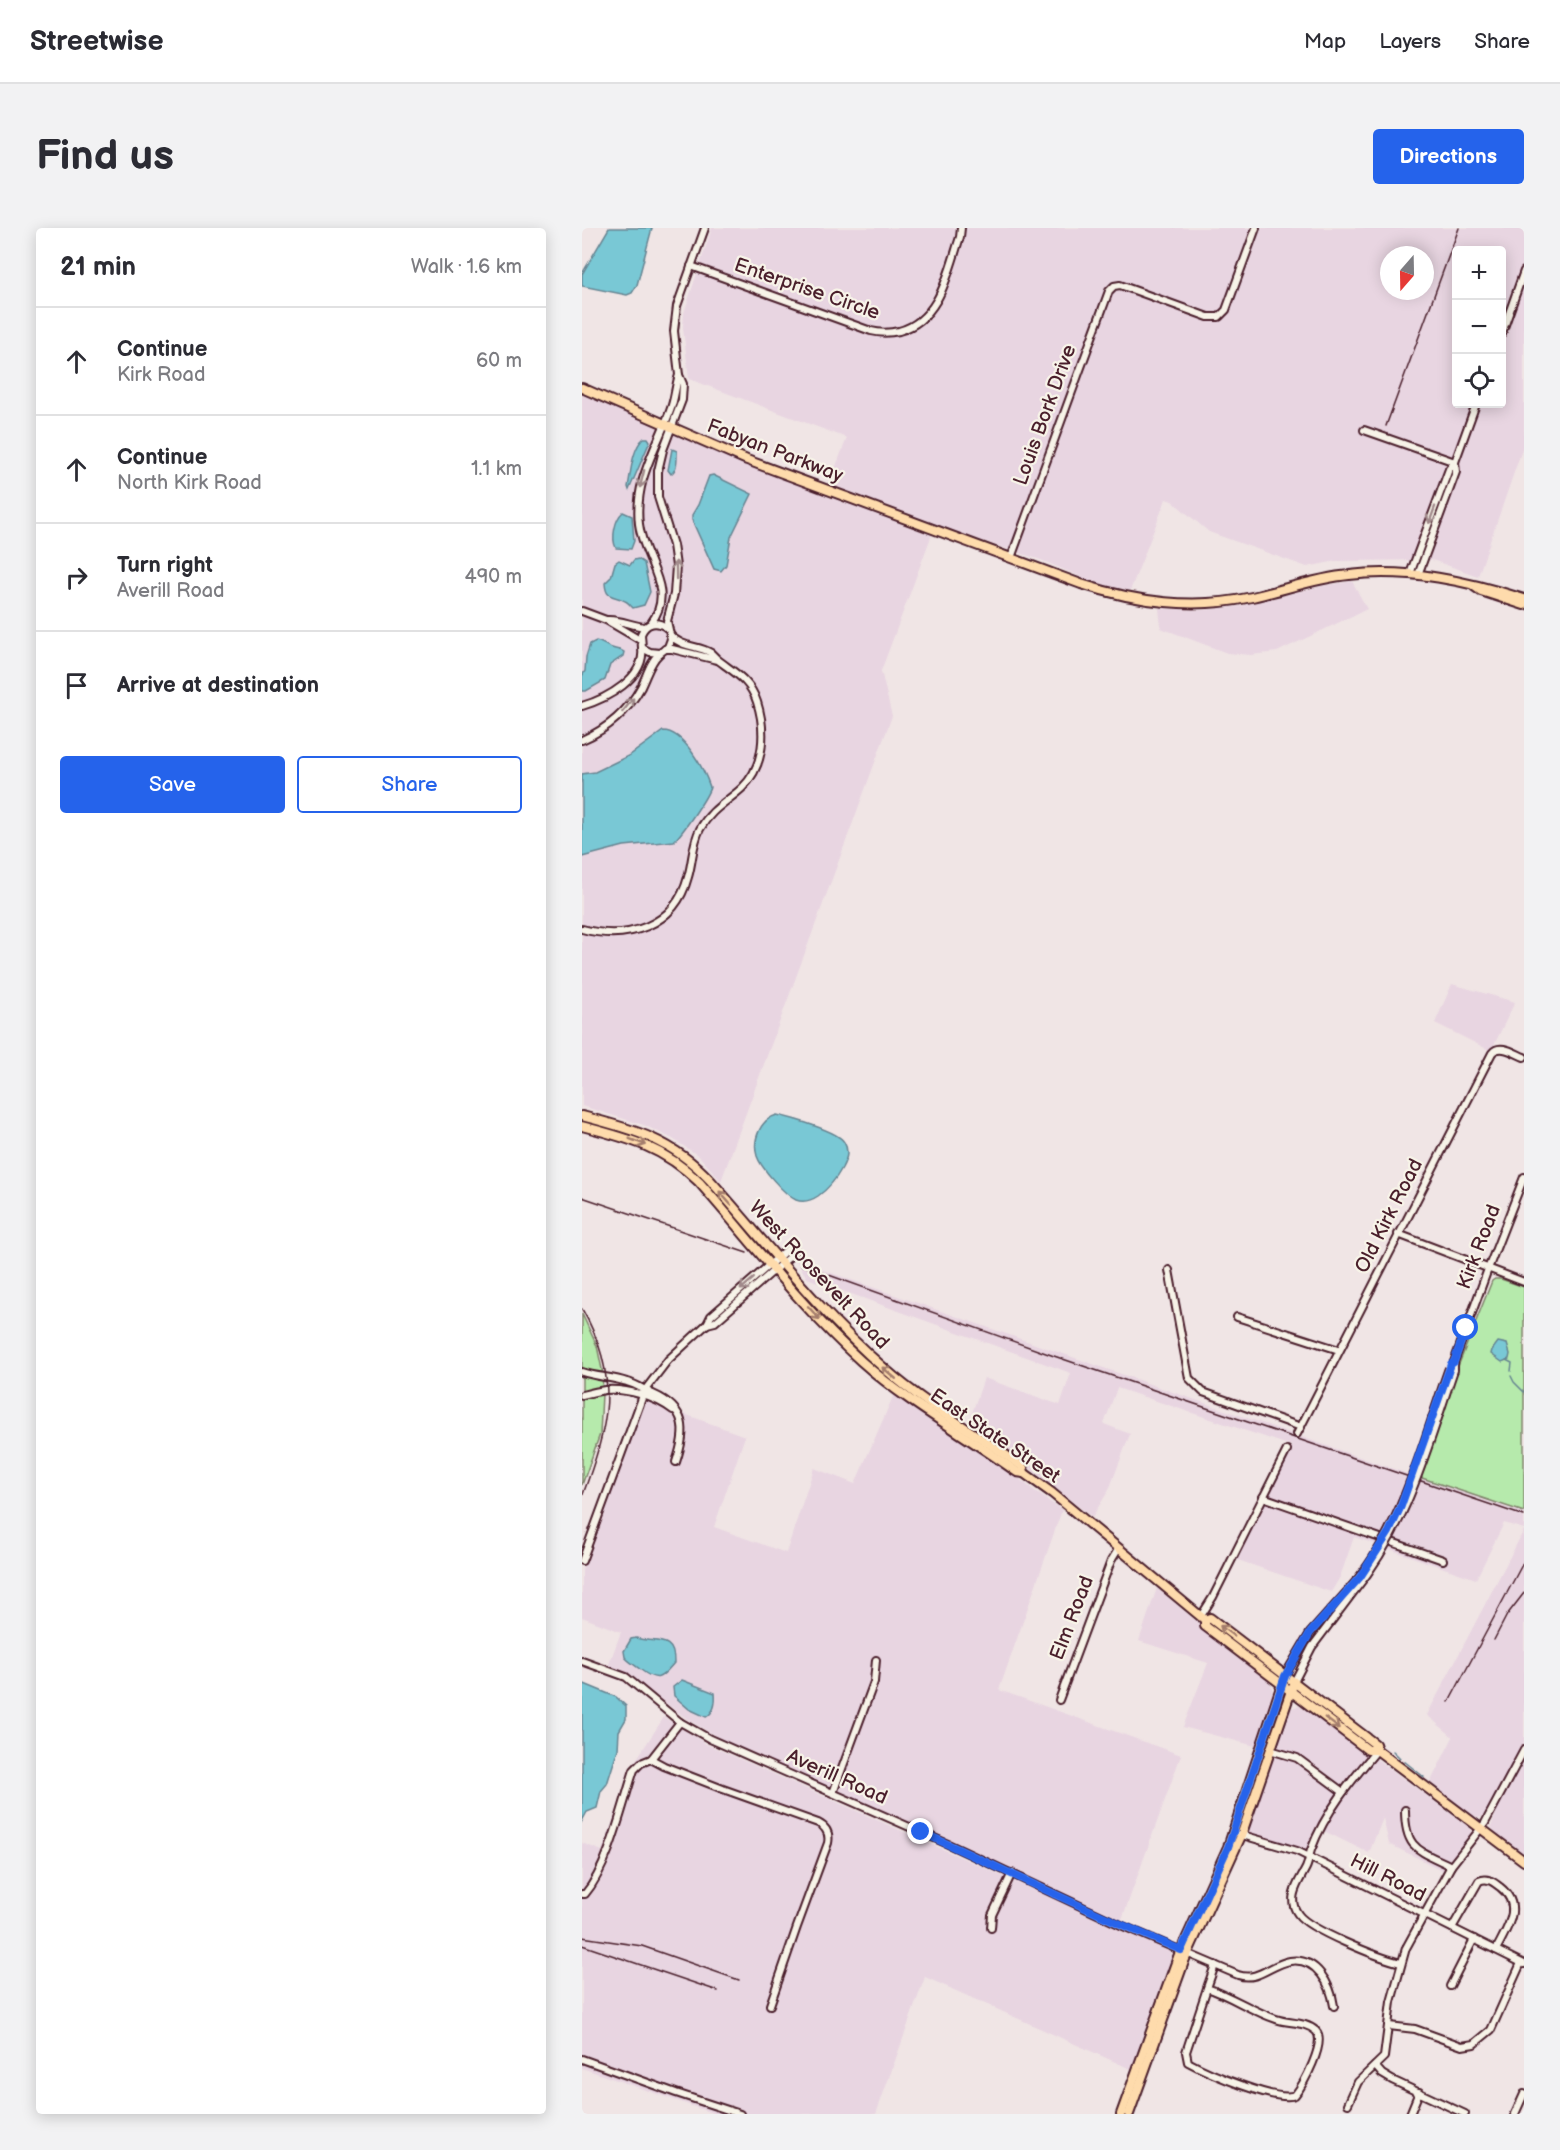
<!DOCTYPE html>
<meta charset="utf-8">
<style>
:root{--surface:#fff;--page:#f2f2f3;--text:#2b2b33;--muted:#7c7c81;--line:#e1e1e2;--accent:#2563eb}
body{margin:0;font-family:"Balsamiq Sans",sans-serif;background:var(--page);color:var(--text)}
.controls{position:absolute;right:18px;top:18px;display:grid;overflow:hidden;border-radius:6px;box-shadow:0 3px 15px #0003}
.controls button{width:54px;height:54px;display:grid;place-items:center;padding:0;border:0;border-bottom:2px solid var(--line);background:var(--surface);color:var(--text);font:30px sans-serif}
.compass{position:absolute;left:798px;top:18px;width:54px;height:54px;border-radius:50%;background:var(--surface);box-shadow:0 3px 15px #0003;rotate:200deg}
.stop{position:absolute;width:18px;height:18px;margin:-14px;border:4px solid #2563eb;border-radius:50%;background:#fff}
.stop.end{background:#2563eb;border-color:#fff;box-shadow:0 2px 6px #0008}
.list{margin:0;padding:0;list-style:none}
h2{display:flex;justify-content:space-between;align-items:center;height:78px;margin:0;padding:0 24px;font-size:26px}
h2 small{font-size:20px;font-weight:400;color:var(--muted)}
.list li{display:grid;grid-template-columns:39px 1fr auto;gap:18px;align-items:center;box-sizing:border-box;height:108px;padding:0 24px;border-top:2px solid var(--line)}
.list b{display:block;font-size:22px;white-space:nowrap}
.list p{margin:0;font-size:20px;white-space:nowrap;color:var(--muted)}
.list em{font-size:20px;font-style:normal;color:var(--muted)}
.actions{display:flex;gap:12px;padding:18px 24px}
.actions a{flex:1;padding:14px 0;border:2px solid var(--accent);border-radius:6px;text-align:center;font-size:21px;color:var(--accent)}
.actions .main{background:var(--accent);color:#fff}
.icon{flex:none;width:33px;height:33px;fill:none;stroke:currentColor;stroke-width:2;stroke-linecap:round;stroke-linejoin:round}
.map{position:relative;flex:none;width:942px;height:1886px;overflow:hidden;border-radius:6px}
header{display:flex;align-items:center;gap:36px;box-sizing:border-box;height:84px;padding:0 30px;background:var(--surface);border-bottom:2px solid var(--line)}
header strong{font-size:28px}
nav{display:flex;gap:33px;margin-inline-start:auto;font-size:21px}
.intro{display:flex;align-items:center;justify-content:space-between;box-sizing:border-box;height:144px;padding:0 36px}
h1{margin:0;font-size:42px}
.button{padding:15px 27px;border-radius:6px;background:var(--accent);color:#fff;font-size:21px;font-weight:700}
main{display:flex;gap:36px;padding:0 36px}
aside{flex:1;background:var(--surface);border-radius:6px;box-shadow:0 3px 15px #0003}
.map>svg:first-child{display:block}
.built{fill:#e8d5e1;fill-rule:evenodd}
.green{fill:#b6eaac;stroke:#80846c;stroke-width:1.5}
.water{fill:#79c8d5;stroke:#668491;stroke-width:1.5}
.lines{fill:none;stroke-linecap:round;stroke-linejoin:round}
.stream{stroke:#668491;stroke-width:1.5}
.minor-casing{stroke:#4a1f2b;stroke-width:10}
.major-casing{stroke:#4a1f2b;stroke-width:12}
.minor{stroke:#f7f3e8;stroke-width:6}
.major{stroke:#fedbac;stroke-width:8}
.rail{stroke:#4a1f2b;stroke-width:1.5}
.minor-bridge-casing{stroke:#4a1f2b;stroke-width:10;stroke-linecap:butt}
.minor-bridge{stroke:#f7f3e8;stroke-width:6}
.oneway{stroke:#a0898a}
.oneway2{stroke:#a47d6c}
.route{stroke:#2563eb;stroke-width:8}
.labels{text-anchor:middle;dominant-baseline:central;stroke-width:4.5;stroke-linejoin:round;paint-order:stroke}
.street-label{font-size:20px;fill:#4a1f2b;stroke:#f7f3e8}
</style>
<header>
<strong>Streetwise</strong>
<nav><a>Map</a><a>Layers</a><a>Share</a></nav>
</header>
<div class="intro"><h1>Find us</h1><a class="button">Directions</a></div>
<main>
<aside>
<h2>21 min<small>Walk · 1.6 km</small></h2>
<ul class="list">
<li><svg class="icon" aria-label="ahead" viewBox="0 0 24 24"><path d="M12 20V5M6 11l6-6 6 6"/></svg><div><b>Continue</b><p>Kirk Road</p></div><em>60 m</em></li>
<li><svg class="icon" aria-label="ahead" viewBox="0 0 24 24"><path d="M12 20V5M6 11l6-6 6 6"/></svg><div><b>Continue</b><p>North Kirk Road</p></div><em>1.1 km</em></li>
<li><svg class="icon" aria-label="right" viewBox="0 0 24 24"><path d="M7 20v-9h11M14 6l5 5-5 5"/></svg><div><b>Turn right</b><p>Averill Road</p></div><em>490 m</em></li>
<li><svg class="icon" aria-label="arrive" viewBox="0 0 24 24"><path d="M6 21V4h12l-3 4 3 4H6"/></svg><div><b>Arrive at destination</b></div></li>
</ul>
<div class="actions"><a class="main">Save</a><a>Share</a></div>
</aside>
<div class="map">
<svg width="942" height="1886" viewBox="0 0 942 1886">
<rect width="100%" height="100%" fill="#f0e5e5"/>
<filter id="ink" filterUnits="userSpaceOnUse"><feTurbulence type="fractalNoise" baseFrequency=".0167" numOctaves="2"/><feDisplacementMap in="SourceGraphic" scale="12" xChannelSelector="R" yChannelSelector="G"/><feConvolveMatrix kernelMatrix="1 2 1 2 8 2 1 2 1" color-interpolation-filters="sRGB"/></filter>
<g filter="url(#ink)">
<!-- built -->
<g class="built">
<path d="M 130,0 L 942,0 L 942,216 L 896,348 L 850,332 L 754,333 L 725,339 L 627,304 L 590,273 L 584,271 L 548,363 L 511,354 L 459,332 L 373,304 L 247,256 L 265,210 L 107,151 L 101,100 L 102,85 ZM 874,22 L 920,22 L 920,176 L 874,176 ZM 807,27 L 843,27 L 843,63 L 807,63 Z"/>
<path d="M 0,165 L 135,225 L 350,306 L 299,443 L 310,488 L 139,953 L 117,928 L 91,911 L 62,897 L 0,878 Z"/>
<path d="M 770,353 L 785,381 L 695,424 L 669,427 L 645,425 L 579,400 L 577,380 L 619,382 L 659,378 L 739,358 Z"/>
<path d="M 870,756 L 933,774 L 909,823 L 853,795 Z"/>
<path d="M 215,1033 L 826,1246 L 813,1284 L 796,1317 L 772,1309 L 758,1349 L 749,1364 L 653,1331 L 681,1272 L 710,1218 L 535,1160 L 522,1196 L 548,1206 L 527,1262 L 510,1289 L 440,1234 L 386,1197 L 402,1150 L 478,1177 L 489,1145 L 225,1050 Z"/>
<path d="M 313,1164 L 401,1223 L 458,1267 L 480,1282 L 417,1462 L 599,1527 L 539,1694 L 140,1512 L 105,1491 L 46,1447 L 26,1439 L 39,1404 L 0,1389 L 0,1342 L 61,1171 L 163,1208 L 132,1299 L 204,1325 L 232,1240 L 273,1256 Z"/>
<path d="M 837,1249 L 942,1284 L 942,1301 L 922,1295 L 894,1351 L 807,1321 L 825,1284 Z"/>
<path d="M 942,1302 L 942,1518 L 906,1585 L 897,1590 L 890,1587 L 848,1555 L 871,1509 L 845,1487 Z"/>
<path d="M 575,1360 L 689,1456 L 691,1466 L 677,1519 L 601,1499 L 626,1435 L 557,1413 Z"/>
<path d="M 717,1478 L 751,1499 L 887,1599 L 890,1605 L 888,1610 L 875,1625 L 864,1644 L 807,1616 L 801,1590 L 787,1625 L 742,1603 L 730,1627 L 710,1618 L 674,1609 L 667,1605 L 665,1600 L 705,1485 L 709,1480 Z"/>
<path d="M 82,1489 L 124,1516 L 588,1722 L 591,1730 L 551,1842 L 343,1749 L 294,1886 L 133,1886 L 0,1840 L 0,1615 L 20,1623 L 52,1535 Z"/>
<path d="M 942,1526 L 942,1626 L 913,1604 L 909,1599 L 916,1579 Z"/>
</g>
<!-- green -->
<g class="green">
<path d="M 0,890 C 29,898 62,905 88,921 C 124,944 151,982 179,1014 L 177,1016 L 93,930 L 56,911 L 0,895 Z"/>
<path d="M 913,1051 L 919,1051 L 942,1059 L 942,1284 L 837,1249 L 875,1141 L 910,1053 Z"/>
<path d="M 210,1054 L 260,1106 L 331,1167 L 330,1169 C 285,1135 246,1097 209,1055 Z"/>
<path d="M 0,1086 L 15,1118 L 21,1146 L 18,1206 L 0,1257 Z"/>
</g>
<!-- water -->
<g class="water">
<path d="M 27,0 L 70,0 L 55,57 L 50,65 L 45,67 L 0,58 L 0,46 Z"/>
<path d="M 62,210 L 66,210 L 68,213 L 47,262 L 46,259 C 49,244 50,220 62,210 Z"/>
<path d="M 90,221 L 95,223 C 95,231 96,241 89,246 L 86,242 Z"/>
<path d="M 131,247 L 170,266 L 149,309 L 144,337 L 139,343 L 132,341 L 110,292 L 110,287 L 116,277 L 127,248 Z"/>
<path d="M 41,284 L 50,288 L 52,313 L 49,321 L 34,320 C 29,310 33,291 41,284 Z"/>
<path d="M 56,331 L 62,335 L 68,364 L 62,377 L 51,380 C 48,377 46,374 43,373 C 33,366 24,373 23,355 L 29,349 L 33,335 L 37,332 L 48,337 L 52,332 Z"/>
<path d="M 14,413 C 21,414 24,419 30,420 C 35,422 38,421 42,424 L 41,428 L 28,437 L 23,452 L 4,463 L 0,463 L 0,448 L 3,443 L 4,429 L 8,416 Z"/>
<path d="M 81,503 C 102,503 122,541 128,559 C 126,568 100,606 92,613 L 42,618 L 0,629 L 0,546 L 13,544 L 48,527 Z"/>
<path d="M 195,887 C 209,890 256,903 262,914 C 268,924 264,932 260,940 C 254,951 246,961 236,968 C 230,972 222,975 214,972 C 203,967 179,940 175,928 C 170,911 179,891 195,887 Z"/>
<path d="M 916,1114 L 925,1116 L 928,1126 L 927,1131 L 920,1134 L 909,1126 L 910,1122 Z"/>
<path d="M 54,1410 C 72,1416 93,1406 92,1435 C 79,1450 76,1455 59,1442 C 53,1437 47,1434 43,1429 L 42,1423 L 49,1411 Z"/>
<path d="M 100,1452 L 133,1465 C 134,1475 133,1484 124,1489 L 107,1481 L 92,1468 L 91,1459 Z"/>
<path d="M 0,1455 L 34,1469 L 44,1478 L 44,1491 L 37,1503 L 36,1521 L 25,1556 L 19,1563 L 15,1580 L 5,1584 L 0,1593 Z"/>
</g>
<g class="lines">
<!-- stream -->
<g class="stream">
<path d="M 924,1132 L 930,1135 L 929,1143"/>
<path d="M 929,1148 L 932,1154 L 942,1164"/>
<path d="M 811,1523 L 818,1530"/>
<path d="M 822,1533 L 842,1549"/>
</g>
<defs>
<g id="minor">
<path d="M 109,38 L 289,103 C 297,105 308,105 317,103 C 358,92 366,45 378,9 L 379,0"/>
<path d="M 920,105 L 942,43"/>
<path d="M 782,202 L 873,234"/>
<path d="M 429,330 L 527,63 L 532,58 L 538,57 L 626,89 L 637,89 L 644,82 L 674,0"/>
<path d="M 828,346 L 867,241 L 873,234 L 894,176"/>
<path d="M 836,347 L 874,244 L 873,234"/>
<path d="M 0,383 L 24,392 L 58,412"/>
<path d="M 25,392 C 38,391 50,398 63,399"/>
<path d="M 69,395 C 95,361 61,333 57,296 C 52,253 74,221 88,183 C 93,171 93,159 97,147"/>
<path d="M 85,400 C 75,392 64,394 59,406 L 60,420 L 68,424 L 78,425 L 86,419 L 89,411 L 85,393 L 92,366 L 94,338 L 91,317 L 76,269 L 76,243 L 81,222 L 100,172 L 101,156 L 97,147 L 92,103 L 95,78 L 123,0"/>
<path d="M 83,421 L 90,421 L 135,432"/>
<path d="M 0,478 C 24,471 64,450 60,420"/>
<path d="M 0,512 C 25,501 46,483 59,459 C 65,447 68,434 77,426"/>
<path d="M 0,701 C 45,713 93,699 106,649 C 111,633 110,616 118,601 C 129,581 145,574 160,560 C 183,538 184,502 175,474 C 168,452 153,445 136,432 C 135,431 130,426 129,425 C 116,417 100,420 88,407"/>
<path d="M 816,1006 L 942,1054"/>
<path d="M 587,1042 L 607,1150 L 621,1164 L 719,1199"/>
<path d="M 655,1089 L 757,1122"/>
<path d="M 125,1096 L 133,1094 L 214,1023"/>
<path d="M 872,1142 L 872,1134 L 906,1041 L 942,949"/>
<path d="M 0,1144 C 15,1149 30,1149 45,1154 C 54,1156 62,1162 71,1166 C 105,1181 105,1202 94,1234"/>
<path d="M 0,1167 C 8,1165 16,1163 23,1162 C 45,1160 74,1169 91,1182"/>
<path d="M 715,1206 L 910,825 C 918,815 932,825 942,829"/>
<path d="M 681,1269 L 861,1332"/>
<path d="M 0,1333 L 63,1162 L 86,1132 L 125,1096 L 129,1088 L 209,1018"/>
<path d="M 619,1388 L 631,1369 L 705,1222"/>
<path d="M 0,1433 L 44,1449 L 98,1494 L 128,1511 L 366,1616 L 541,1698 L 656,1747 C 676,1754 689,1736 708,1733 C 735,1729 749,1757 752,1778"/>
<path d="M 703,1447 L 728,1405 L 769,1359"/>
<path d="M 712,1454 L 730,1419 L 773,1362"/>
<path d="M 477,1472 L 529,1333 L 537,1320"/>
<path d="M 688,1522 L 715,1530 L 761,1564"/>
<path d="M 795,1522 C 769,1553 743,1584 729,1622 C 727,1628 727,1634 724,1640 C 717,1654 704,1670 716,1686 C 727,1702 798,1730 819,1735"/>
<path d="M 69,1531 L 82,1538 L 141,1561 L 236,1595 C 244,1599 248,1605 246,1615 L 215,1699 L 188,1777"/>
<path d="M 251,1565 L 292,1454 L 294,1432"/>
<path d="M 823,1582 C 823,1622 837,1622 869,1638"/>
<path d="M 657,1606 L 715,1623 L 942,1736"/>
<path d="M 0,1666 L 3,1666 C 27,1638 40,1578 52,1542 L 59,1535 L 69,1531 L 98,1494"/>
<path d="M 409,1700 L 410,1687 L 430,1645"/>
<path d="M 870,1700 L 897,1653 C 906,1649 911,1654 918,1659 C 942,1678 925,1700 914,1722"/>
<path d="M 868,1758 L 892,1711"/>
<path d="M 625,1760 L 604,1824 L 606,1834 C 624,1844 696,1875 713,1867 C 721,1857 745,1814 734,1803 C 723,1793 707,1796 694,1791 C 670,1783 649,1768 625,1760 L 633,1737"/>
<path d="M 807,1798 L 833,1801 L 880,1818 L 892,1816 L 909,1802 L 939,1735"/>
<path d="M 0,1831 L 94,1865 L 158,1886"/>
<path d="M 793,1838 L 800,1846 L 810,1852 L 883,1886"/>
<path d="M 766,1876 L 776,1854 L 802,1829 L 809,1774 L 824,1720 L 869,1638 L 903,1595 L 942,1522"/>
<path d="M 828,1886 L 837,1864"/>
<path d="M 933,1886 L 942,1866"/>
</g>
<g id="major">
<path d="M 0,160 L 165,232 L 499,356 C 555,374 611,382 670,369 C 702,362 734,350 767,347 C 827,340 886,353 942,371"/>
<path d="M 892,358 L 899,363 L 942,377"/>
<path d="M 0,888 C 51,901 91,912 128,952 C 185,1016 238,1085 303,1141 C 345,1178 395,1206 441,1239 L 442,1245"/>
<path d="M 0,898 C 46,910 82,919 117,954 C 170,1014 220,1080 279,1133 C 327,1176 384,1207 435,1244 L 442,1245 L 470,1265 L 623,1392 L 623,1398 L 639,1410 L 786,1522 L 795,1522"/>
<path d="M 623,1392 L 628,1390 L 793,1516 L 795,1522 L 942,1633"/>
<path d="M 539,1886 L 596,1729 L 646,1619 L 703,1447"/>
<path d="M 547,1886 L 603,1731 L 659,1608 L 712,1454"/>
</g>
</defs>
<!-- minor casing -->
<use href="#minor" class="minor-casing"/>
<!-- major casing -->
<use href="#major" class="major-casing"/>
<!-- minor -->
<use href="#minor" class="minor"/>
<!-- major -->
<use href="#major" class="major"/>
<!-- rail -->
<g class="rail">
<path d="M 804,198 L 877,0"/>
<path d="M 0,969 L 165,1025"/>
<path d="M 219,1037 L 472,1128 L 942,1288"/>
<path d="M 0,1081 C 40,1150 26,1199 0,1269"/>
<path d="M 912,1412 L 925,1387 L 942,1365"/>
<path d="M 867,1474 L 942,1333"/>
<path d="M 0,1709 L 60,1718 L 157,1752"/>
<path d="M 0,1717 L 136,1763"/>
</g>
<defs>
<g id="minor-bridge">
<path d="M 769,1359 C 821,1300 841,1213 867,1140"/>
<path d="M 773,1362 C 825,1299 846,1218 872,1142"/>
</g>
</defs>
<!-- minor-bridge casing -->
<use href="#minor-bridge" class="minor-bridge-casing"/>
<!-- minor-bridge -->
<use href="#minor-bridge" class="minor-bridge"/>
</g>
<!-- one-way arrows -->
<defs><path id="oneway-shaft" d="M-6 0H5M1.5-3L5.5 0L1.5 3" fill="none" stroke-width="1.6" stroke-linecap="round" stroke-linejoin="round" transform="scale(1.5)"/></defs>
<g class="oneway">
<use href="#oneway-shaft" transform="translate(60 251) rotate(104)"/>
<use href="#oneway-shaft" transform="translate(850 287) rotate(110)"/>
<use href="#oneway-shaft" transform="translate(94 342) rotate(-91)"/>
<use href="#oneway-shaft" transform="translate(46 477) rotate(-51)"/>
<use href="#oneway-shaft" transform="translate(165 1056) rotate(139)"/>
</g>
<g class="oneway2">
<use href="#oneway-shaft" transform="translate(56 914) rotate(21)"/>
<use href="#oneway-shaft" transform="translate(143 970) rotate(-131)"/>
<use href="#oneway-shaft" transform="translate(232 1085) rotate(48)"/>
<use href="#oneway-shaft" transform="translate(307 1145) rotate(-140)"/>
<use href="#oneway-shaft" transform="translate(645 1403) rotate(-143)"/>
<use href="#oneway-shaft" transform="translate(750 1495) rotate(37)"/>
</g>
</g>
<g class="lines" filter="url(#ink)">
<!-- route -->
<path class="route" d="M 339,1604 C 425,1643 511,1686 599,1722 L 646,1619 L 703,1448 L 728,1405 L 778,1349 L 807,1304 L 819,1278 L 869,1136 L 872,1134 L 884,1100"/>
</g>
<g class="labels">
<!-- street labels -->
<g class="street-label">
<text transform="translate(225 61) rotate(19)">Enterprise Circle</text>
<text transform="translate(463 187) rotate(-70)">Louis Bork Drive</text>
<text transform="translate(193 223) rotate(21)">Fabyan Parkway</text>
<text transform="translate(807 988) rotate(-63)">Old Kirk Road</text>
<text transform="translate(897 1019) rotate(-69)">Kirk Road</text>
<text transform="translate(237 1047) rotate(47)">West Roosevelt Road</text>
<text transform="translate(413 1208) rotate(34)">East State Street</text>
<text transform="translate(490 1390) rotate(-69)">Elm Road</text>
<text transform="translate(255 1549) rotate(24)">Averill Road</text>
<text transform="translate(806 1650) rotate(27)">Hill Road</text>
</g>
</g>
</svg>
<div class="controls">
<button>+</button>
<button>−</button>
<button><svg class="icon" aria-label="locate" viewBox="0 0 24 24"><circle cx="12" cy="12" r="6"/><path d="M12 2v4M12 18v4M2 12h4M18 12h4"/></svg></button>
</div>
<svg class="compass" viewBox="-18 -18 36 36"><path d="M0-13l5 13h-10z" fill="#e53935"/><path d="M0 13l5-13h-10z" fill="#7c7c81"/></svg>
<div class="stop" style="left:884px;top:1100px"></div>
<div class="stop end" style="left:339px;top:1604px"></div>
</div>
</main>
